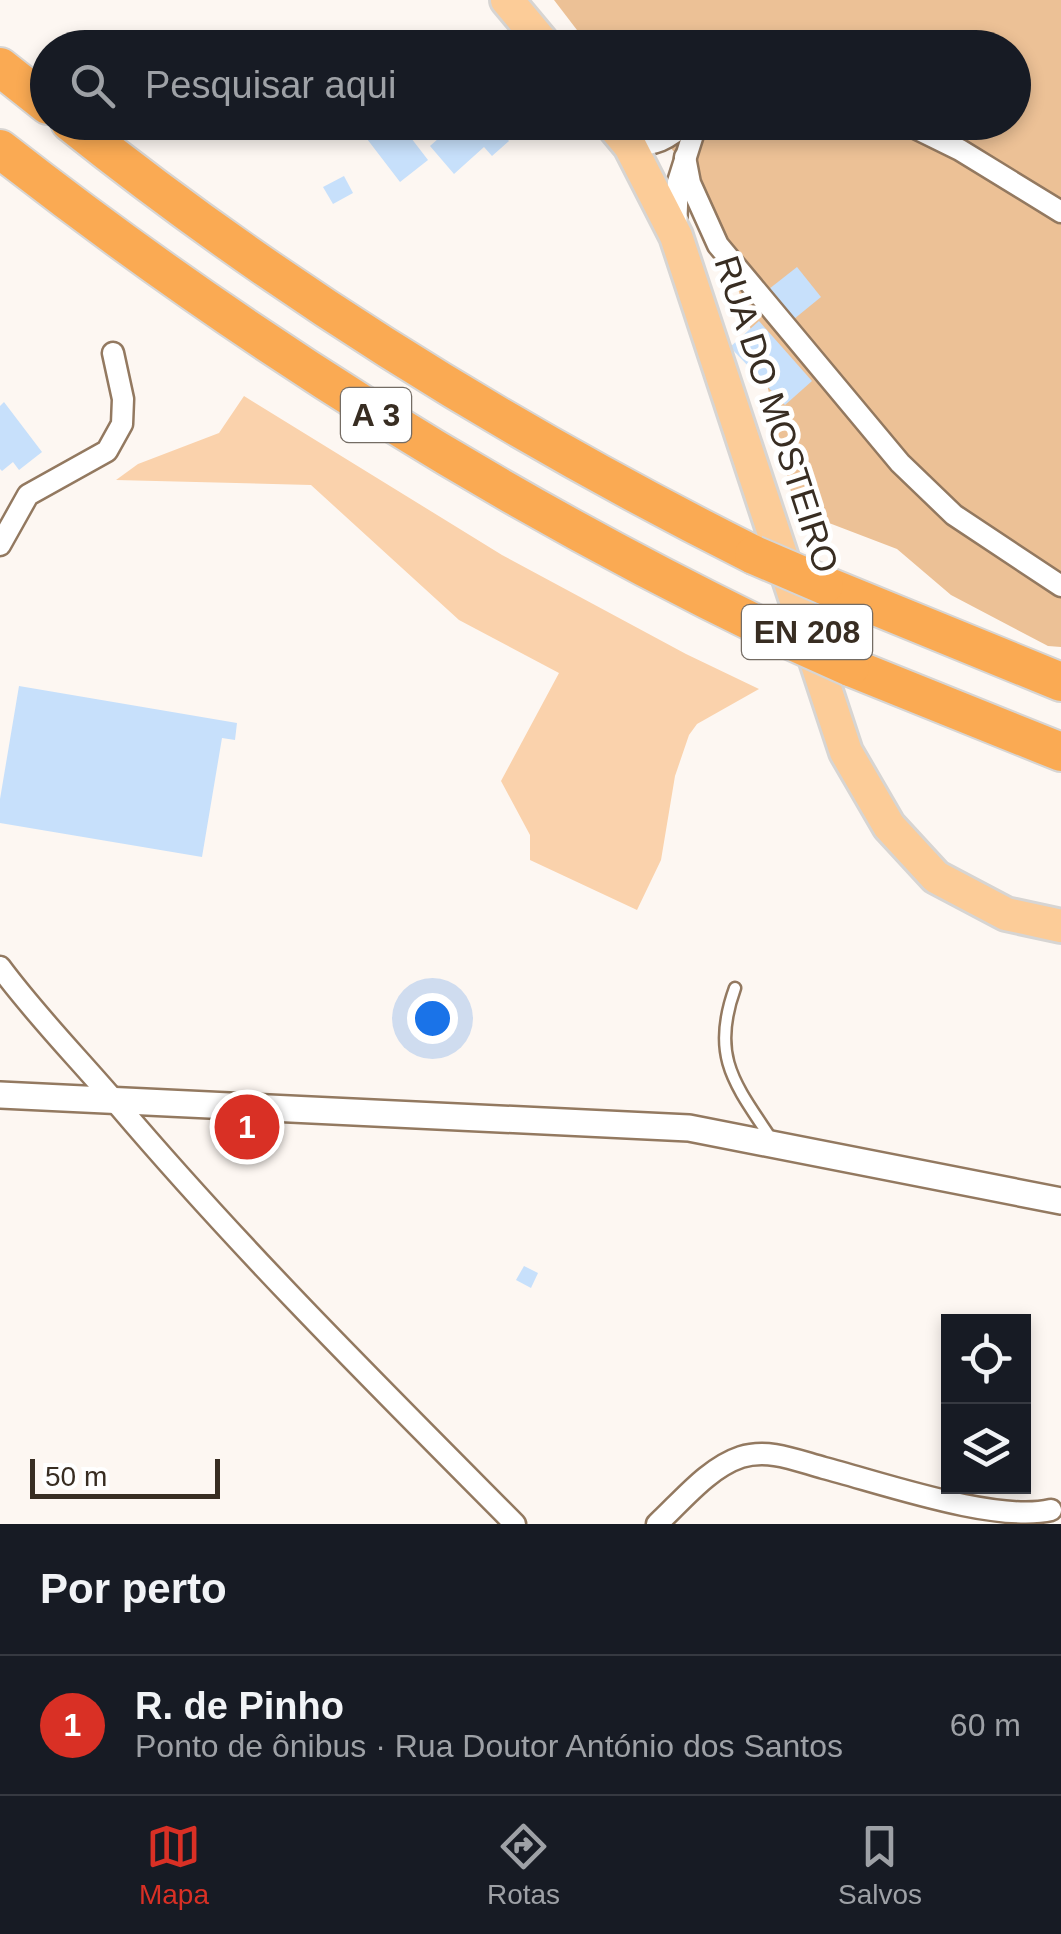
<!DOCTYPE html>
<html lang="pt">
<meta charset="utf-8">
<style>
:root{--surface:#171b24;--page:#242831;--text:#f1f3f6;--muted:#9ea1a6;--line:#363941;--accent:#d93025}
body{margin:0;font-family:Helvetica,sans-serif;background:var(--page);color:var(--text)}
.controls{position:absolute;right:30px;bottom:30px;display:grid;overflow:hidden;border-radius:0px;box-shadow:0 5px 15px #0003}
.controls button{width:90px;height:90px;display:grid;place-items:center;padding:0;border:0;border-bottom:2px solid var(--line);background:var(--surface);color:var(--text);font:50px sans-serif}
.scale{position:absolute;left:30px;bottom:25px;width:190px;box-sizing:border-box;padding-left:10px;border:5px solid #382d22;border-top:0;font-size:28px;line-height:35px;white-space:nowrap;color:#382d22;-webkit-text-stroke:8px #fff;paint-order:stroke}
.you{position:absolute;left:432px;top:1018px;width:35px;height:35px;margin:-25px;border:8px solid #fff;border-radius:50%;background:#1a73e8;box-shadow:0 0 0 15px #1a73e833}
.badge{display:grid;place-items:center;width:65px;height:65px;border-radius:50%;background:var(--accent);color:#fff;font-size:32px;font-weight:700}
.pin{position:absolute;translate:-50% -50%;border:5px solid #fff;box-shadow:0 2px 10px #0006}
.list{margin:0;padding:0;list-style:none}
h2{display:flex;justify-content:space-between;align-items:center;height:130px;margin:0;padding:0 40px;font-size:42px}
h2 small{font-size:32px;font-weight:400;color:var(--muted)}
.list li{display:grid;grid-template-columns:65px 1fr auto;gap:30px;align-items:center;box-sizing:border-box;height:140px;padding:0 40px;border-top:2px solid var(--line)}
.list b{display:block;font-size:38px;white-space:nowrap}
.list p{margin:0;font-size:32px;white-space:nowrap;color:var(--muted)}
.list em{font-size:32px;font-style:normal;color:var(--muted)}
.icon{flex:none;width:55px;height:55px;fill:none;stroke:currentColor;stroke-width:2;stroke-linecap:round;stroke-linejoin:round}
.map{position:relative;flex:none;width:1061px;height:1524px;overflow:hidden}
.search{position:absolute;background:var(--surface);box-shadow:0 5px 15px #0003;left:30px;right:30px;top:30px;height:110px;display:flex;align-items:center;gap:25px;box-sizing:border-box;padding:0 35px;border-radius:55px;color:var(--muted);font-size:38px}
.sheet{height:270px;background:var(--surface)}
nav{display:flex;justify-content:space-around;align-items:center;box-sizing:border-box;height:140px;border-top:2px solid var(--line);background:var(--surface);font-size:28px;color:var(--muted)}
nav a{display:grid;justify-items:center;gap:5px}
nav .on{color:var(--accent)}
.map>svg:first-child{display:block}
.green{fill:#fad2ac}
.forest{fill:#ecc196}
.building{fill:#c7e0fb}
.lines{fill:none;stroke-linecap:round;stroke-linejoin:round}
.service-casing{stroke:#937960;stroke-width:15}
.minor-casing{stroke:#937960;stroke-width:25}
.tertiary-casing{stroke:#937960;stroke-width:30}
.primary-casing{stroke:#d7d5d3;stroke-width:38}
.motorway-casing{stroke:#d7d5d3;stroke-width:42}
.service{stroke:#fff;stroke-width:10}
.minor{stroke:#fff;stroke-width:20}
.tertiary{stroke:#fff;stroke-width:25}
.primary{stroke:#fccc98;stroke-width:32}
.motorway{stroke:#faaa53;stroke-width:38}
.motorway-bridge-casing{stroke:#d7d5d3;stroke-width:42;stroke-linecap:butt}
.motorway-bridge{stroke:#faaa53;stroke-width:38}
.labels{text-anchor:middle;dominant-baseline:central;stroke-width:10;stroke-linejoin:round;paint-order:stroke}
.shield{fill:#fff;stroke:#746c64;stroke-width:2.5}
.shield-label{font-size:32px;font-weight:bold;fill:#382d22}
.street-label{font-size:35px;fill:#382d22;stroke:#fff}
</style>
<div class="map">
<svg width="1061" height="1524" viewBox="0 0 1061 1524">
<rect width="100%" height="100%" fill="#fdf7f2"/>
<!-- green -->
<path class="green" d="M 244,396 L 502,555 L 686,654 L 759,689 L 697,724 L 689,735 L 675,776 L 661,860 L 637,910 L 530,860 L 530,835 L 501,781 L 559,673 L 459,620 L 311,485 L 116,480 L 138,464 L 219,433 Z"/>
<!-- forest -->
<path class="forest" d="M 554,0 L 1061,0 L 1061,647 L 1048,646 L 951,595 L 897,549 L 795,510 L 765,375 L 708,193 L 650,123 L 1014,122 L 1014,48 L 590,47 Z"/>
<!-- building -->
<g class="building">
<path d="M 381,122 L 423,122 L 408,134 L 428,160 L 400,182 L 364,135 Z"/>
<path d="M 457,122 L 513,122 L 515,125 L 504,135 L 509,141 L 492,156 L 484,147 L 454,174 L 430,146 Z"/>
<path d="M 344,176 L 353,193 L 333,204 L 323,187 Z"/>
<path d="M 797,267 L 821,297 L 794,319 L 769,289 Z"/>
<path d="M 759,321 L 812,381 L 785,405 L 730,347 Z"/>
<path d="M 4,402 L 42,452 L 19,470 L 13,462 L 2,471 L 0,469 L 0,406 Z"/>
<path d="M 19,686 L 237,723 L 235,740 L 222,738 L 202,857 L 0,823 L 0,799 Z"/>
<path d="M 524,1266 L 538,1273 L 531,1288 L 516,1280 Z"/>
</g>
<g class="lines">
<defs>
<path id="service" d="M 735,988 C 710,1057 735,1084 772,1140"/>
<g id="minor">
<path d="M 903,122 L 960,150 L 1061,212"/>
<path d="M 630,146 C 654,145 669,140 686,122"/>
<path d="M 630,146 L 654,122"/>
<path d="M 685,157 L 690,183 L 718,245 L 900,463 L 954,515 L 1061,586"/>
<path d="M 676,229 L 678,182 L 697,122"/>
<path d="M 0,545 L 28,495 L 107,451 L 122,424 L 123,399 L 113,353"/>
<path d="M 0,967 C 37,1017 78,1058 118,1105 C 243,1252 379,1387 515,1524"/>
<path d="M 657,1524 C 682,1501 708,1468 741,1457 C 769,1448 798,1461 824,1468 C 882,1483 996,1523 1051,1510"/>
</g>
<path id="tertiary" d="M 0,1095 L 689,1128 L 1061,1201"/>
<g id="primary">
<path d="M 507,0 L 547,48"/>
<path d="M 610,122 L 630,146 L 676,236 L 846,752 L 889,826 L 936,877 L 1006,914 L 1061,926"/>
</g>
<g id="motorway">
<path d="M 0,67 L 48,105"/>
<path d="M 70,122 C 281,291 513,434 754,555"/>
<path d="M 0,149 C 243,339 502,502 781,636"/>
<path d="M 824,585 L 1061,682"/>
<path d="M 850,667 L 1061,752"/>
</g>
</defs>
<!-- service casing -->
<use href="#service" class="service-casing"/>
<!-- minor casing -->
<use href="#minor" class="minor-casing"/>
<!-- tertiary casing -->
<use href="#tertiary" class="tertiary-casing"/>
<!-- primary casing -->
<use href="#primary" class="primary-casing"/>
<!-- motorway casing -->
<use href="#motorway" class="motorway-casing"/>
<!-- service -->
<use href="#service" class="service"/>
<!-- minor -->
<use href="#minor" class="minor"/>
<!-- tertiary -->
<use href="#tertiary" class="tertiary"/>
<!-- primary -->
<use href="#primary" class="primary"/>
<!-- motorway -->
<use href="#motorway" class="motorway"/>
<defs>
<g id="motorway-bridge">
<path d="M 754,555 L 824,585"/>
<path d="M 781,636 L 850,667"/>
</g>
</defs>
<!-- motorway-bridge casing -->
<use href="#motorway-bridge" class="motorway-bridge-casing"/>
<!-- motorway-bridge -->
<use href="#motorway-bridge" class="motorway-bridge"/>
</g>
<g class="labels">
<!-- shield labels -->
<g class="shield">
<rect x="341" y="388" width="70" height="54" rx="8"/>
<rect x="742" y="605" width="130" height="54" rx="8"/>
</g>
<g class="shield-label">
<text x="376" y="415">A 3</text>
<text x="807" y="632">EN 208</text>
</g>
<!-- street labels -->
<g class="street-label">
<text transform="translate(777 414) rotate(72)">RUA DO MOSTEIRO</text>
</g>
</g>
</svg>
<div class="controls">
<button><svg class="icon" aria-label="locate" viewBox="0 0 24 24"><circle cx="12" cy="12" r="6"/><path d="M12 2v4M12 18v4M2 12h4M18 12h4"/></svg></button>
<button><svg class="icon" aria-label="layers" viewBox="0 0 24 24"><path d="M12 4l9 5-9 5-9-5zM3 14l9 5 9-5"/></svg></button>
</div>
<div class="scale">50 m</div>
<div class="you"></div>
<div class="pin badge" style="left:247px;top:1127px">1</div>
<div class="search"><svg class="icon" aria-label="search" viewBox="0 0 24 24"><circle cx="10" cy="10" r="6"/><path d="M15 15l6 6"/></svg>Pesquisar aqui</div>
</div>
<section class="sheet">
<h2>Por perto<small></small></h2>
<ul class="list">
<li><span class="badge">1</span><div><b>R. de Pinho</b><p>Ponto de ônibus · Rua Doutor António dos Santos</p></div><em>60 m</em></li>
</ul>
</section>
<nav>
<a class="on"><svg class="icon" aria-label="map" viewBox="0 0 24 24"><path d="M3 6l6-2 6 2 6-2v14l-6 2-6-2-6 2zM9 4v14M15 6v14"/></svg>Mapa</a>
<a><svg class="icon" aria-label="directions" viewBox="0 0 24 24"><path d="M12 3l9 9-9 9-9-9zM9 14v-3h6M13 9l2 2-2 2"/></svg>Rotas</a>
<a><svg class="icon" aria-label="saved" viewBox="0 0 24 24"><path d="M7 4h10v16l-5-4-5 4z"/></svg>Salvos</a>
</nav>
